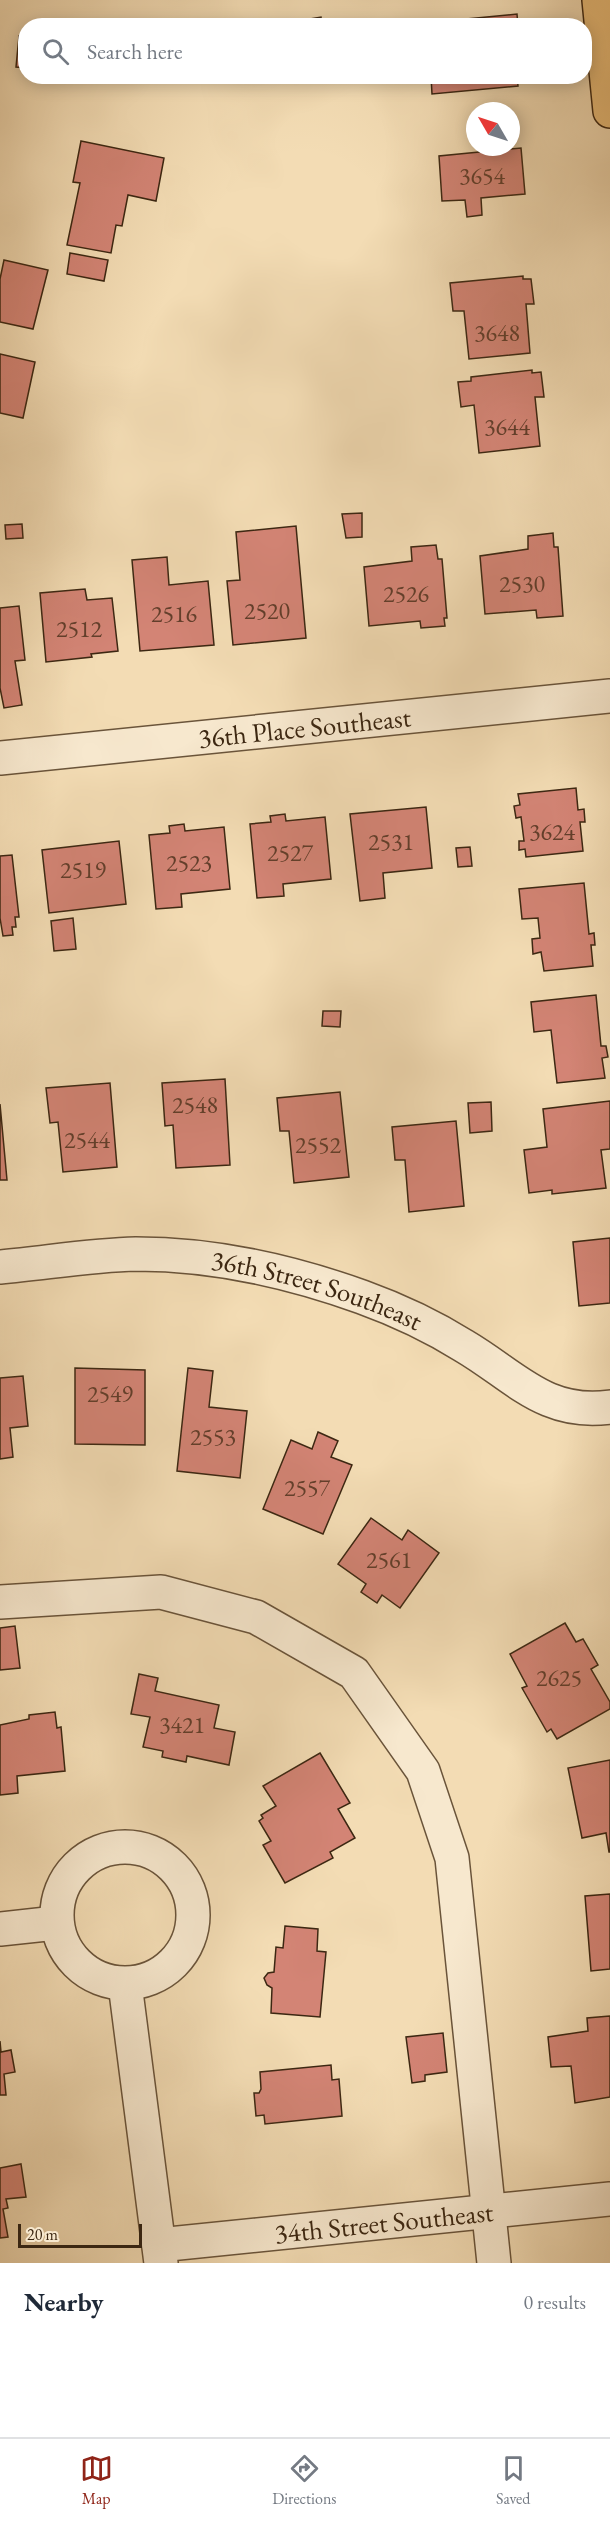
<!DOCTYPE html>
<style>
:root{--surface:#fff;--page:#f6f6f7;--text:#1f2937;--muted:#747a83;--line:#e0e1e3;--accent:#8f2418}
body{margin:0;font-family:"EB Garamond",serif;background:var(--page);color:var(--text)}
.compass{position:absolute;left:466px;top:102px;width:54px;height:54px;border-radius:50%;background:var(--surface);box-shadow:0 3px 15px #0003;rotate:309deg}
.scale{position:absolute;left:18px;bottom:15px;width:124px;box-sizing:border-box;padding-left:6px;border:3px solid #3c2712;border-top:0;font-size:16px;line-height:21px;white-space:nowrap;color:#3c2712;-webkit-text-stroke:4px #f7e8ce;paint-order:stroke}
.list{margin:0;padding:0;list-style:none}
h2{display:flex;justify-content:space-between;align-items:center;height:78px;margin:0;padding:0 24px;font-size:26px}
h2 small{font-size:20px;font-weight:400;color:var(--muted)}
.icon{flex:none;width:33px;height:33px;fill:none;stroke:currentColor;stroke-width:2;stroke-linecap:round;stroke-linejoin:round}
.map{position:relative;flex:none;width:610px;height:2263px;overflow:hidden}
.search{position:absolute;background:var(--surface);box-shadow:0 3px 15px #0003;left:18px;right:18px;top:18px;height:66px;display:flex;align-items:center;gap:15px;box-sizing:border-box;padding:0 21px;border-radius:24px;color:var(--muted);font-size:22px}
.sheet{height:174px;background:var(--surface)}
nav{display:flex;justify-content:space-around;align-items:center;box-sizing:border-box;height:84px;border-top:2px solid var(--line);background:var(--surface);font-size:16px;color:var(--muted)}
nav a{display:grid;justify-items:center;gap:3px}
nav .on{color:var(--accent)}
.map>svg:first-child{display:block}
.building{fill:#d38475;stroke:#3c2712;stroke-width:1.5}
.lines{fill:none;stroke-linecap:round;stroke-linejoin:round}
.minor-casing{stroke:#6a543a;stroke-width:36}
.major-casing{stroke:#3c2712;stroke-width:36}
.minor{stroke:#f7e8ce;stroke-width:33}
.major{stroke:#eabe7a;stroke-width:33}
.labels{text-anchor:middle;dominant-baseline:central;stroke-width:4.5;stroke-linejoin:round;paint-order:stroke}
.number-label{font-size:24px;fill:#623e2b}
.street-label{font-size:27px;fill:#3c2712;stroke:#f7e8ce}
</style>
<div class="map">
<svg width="610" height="2263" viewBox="0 0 610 2263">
<rect width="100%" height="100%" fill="#f3dcb4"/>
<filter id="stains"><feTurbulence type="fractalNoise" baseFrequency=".00333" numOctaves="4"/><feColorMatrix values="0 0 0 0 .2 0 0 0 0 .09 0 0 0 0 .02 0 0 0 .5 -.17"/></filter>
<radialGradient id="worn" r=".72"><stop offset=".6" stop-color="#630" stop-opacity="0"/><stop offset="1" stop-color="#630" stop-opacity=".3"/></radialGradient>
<!-- building -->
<g class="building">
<path d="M 517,14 L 518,26 L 424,26 L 425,23 Z"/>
<path d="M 321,17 L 322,26 L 304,26 L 303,20 Z"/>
<path d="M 35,21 L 78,26 L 35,26 Z"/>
<path d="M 19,36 L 26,37 L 26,68 L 16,67 Z"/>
<path d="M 431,76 L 517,76 L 518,86 L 432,94 Z"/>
<path d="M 81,141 L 164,158 L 156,201 L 128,195 L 122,226 L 116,225 L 111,253 L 67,245 L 80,183 L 73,182 Z"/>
<path d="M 521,148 L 525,194 L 481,198 L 482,215 L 467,217 L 465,200 L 442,201 L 439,156 Z"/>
<path d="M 70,253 L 108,260 L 104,281 L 67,274 Z"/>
<path d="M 4,260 L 48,270 L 33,329 L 0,322 L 0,279 Z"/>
<path d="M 523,276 L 523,279 L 531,279 L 534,304 L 526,304 L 530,353 L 469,359 L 464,311 L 453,311 L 450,283 Z"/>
<path d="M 0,354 L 35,362 L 23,418 L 0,413 Z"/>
<path d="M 532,370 L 532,373 L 541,372 L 544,397 L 535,397 L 540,446 L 479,453 L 474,405 L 461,407 L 458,382 L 471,381 L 471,377 Z"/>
<path d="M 362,513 L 362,537 L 346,538 L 342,514 Z"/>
<path d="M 22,524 L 23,538 L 6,539 L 5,525 Z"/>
<path d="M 296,526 L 306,638 L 233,645 L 227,581 L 240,580 L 236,532 Z"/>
<path d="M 553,533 L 554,547 L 558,547 L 563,616 L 537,618 L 536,610 L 485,614 L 480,556 L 528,549 L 528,536 Z"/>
<path d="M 436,545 L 438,559 L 442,559 L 447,618 L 444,618 L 445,626 L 421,628 L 420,621 L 369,626 L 364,567 L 412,561 L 411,547 Z"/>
<path d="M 167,557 L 169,585 L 208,581 L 214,645 L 140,651 L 132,560 Z"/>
<path d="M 85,589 L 87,600 L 112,598 L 118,651 L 91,654 L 92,657 L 46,662 L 40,593 Z"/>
<path d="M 19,606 L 25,660 L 15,661 L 22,705 L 4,708 L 0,688 L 0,608 Z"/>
<path d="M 576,788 L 578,810 L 584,809 L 585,822 L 580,822 L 583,851 L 526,857 L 525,849 L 519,850 L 519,841 L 524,841 L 521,817 L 516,818 L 514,806 L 520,805 L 518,794 Z"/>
<path d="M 426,807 L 432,868 L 383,873 L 385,898 L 360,901 L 350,814 Z"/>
<path d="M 285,814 L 286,821 L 325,817 L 331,879 L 283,884 L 284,896 L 257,898 L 250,824 L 271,822 L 270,816 Z"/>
<path d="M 184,824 L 185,831 L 224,827 L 230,889 L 181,894 L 182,907 L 156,909 L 149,835 L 170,833 L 169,826 Z"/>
<path d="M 119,841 L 126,904 L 49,913 L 42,850 Z"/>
<path d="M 470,847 L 472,866 L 458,867 L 456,848 Z"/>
<path d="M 12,855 L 19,917 L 15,917 L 16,927 L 12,927 L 13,935 L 3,936 L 0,918 L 0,856 Z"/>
<path d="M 584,883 L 589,934 L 594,933 L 595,945 L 591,945 L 593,966 L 544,971 L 541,952 L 533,954 L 532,939 L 540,938 L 538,918 L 522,919 L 519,889 Z"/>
<path d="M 73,918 L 76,949 L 54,951 L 51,921 Z"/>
<path d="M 596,995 L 601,1046 L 606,1046 L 608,1057 L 602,1058 L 605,1078 L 557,1083 L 551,1030 L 534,1032 L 531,1002 Z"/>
<path d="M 323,1011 L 341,1011 L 340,1027 L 322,1026 Z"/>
<path d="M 225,1079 L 230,1165 L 176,1168 L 173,1125 L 165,1126 L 162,1083 Z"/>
<path d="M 110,1083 L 117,1167 L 63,1172 L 58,1122 L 50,1123 L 46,1088 Z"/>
<path d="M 340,1092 L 349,1177 L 294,1183 L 289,1131 L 280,1131 L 277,1098 Z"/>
<path d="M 610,1101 L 610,1149 L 601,1150 L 606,1188 L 552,1194 L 552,1190 L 529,1193 L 524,1150 L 547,1147 L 543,1109 Z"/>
<path d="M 491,1102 L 492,1131 L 470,1133 L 468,1103 Z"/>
<path d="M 0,1104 L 7,1180 L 0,1180 Z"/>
<path d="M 456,1121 L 464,1206 L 409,1212 L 405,1160 L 395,1160 L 392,1127 Z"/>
<path d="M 610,1238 L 610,1303 L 579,1306 L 573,1242 Z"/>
<path d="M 75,1368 L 145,1370 L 145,1445 L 75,1444 Z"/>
<path d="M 188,1368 L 213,1371 L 209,1407 L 247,1411 L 240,1478 L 177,1471 Z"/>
<path d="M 23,1376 L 28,1426 L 10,1428 L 13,1457 L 0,1459 L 0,1378 Z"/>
<path d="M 318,1432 L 338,1441 L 331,1457 L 352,1465 L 323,1534 L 263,1509 L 291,1440 L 312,1449 Z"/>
<path d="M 371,1518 L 402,1540 L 408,1530 L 439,1553 L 400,1608 L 382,1595 L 377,1603 L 361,1592 L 366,1584 L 338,1564 Z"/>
<path d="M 565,1623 L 576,1642 L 583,1639 L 598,1665 L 591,1669 L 610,1702 L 610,1709 L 557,1739 L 551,1729 L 547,1732 L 522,1688 L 527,1686 L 510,1654 Z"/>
<path d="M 15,1626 L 20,1668 L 0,1670 L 0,1628 Z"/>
<path d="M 139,1674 L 158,1678 L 155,1691 L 219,1705 L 214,1728 L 235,1732 L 229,1765 L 187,1756 L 186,1762 L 162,1757 L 163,1751 L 143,1747 L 150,1717 L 131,1714 Z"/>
<path d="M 55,1712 L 57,1728 L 61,1727 L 65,1771 L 17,1776 L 18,1793 L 0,1795 L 0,1725 L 29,1719 L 29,1715 Z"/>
<path d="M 320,1753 L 350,1803 L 338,1809 L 355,1838 L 330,1852 L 333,1858 L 285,1883 L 263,1845 L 271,1841 L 259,1821 L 263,1818 L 261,1815 L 276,1806 L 263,1786 Z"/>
<path d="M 610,1760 L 610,1852 L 609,1852 L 606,1833 L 582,1838 L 568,1768 Z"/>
<path d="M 610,1894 L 610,1969 L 591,1971 L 585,1896 Z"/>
<path d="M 285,1926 L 318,1929 L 317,1951 L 326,1952 L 320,2017 L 271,2013 L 272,1988 L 267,1985 L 264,1978 L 268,1973 L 274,1972 L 276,1947 L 283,1948 Z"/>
<path d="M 610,2016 L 610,2097 L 575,2103 L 571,2066 L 551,2067 L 548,2037 L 588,2031 L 587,2018 Z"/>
<path d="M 443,2033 L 447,2072 L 425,2075 L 425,2081 L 412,2083 L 406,2037 Z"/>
<path d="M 0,2041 L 1,2052 L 11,2050 L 15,2072 L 4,2074 L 6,2095 L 0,2095 Z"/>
<path d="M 331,2065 L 332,2080 L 339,2079 L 342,2116 L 265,2124 L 264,2115 L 256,2116 L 254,2093 L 259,2093 L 261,2089 L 260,2072 Z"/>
<path d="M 21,2164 L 26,2197 L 6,2199 L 8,2208 L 3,2209 L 8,2237 L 0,2238 L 0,2168 Z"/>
</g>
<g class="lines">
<defs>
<g id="minor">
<path id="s1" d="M 0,758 L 610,696"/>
<path id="s2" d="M 0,1267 C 45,1263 91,1255 136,1254 C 213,1254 290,1271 362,1297 C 398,1310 432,1326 464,1346 C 515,1376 545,1416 610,1407"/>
<path d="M 0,1602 L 161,1592 L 256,1617 L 354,1673 L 423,1771 L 452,1858 L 494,2263"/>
<circle cx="125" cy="1915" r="68"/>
<path d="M 0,1929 L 56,1923"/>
<path d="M 125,1984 L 161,2263"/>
<path id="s3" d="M 159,2245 L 610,2199"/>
</g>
<path id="major" d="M 599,0 L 610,111"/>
</defs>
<!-- minor casing -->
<use href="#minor" class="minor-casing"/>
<!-- major casing -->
<use href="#major" class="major-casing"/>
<!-- minor -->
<use href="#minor" class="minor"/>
<!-- major -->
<use href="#major" class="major"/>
</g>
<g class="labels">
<!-- number labels -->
<g class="number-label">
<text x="482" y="175">3654</text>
<text x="497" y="332">3648</text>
<text x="507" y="426">3644</text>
<text x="522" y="583">2530</text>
<text x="406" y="593">2526</text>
<text x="267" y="610">2520</text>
<text x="174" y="613">2516</text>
<text x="79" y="628">2512</text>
<text x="552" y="831">3624</text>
<text x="391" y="841">2531</text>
<text x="290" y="852">2527</text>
<text x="189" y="862">2523</text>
<text x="83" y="869">2519</text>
<text x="195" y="1104">2548</text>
<text x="87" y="1139">2544</text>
<text x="318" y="1144">2552</text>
<text x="110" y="1393">2549</text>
<text x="213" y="1436">2553</text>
<text x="307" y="1487">2557</text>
<text x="389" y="1559">2561</text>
<text x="559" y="1677">2625</text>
<text x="182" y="1724">3421</text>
</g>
<!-- street labels -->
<g class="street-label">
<text stroke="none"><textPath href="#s1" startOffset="306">36th Place Southeast</textPath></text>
<text stroke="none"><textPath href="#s2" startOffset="322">36th Street Southeast</textPath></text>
<text stroke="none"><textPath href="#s3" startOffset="226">34th Street Southeast</textPath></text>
</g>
</g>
<rect width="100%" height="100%" filter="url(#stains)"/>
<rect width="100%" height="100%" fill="url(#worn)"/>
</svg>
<svg class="compass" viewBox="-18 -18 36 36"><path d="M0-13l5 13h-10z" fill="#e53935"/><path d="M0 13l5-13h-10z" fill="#747a83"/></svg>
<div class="scale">20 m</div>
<div class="search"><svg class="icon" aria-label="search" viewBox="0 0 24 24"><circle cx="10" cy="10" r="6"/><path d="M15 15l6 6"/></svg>Search here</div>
</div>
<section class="sheet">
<h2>Nearby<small>0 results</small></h2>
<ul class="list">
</ul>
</section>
<nav>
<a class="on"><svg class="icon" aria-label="map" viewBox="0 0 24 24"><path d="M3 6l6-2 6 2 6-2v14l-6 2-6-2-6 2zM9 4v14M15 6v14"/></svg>Map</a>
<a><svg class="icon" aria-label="directions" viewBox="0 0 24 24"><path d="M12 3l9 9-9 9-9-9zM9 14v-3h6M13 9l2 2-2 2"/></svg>Directions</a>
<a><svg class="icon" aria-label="saved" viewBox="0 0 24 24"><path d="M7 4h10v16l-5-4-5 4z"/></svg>Saved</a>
</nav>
